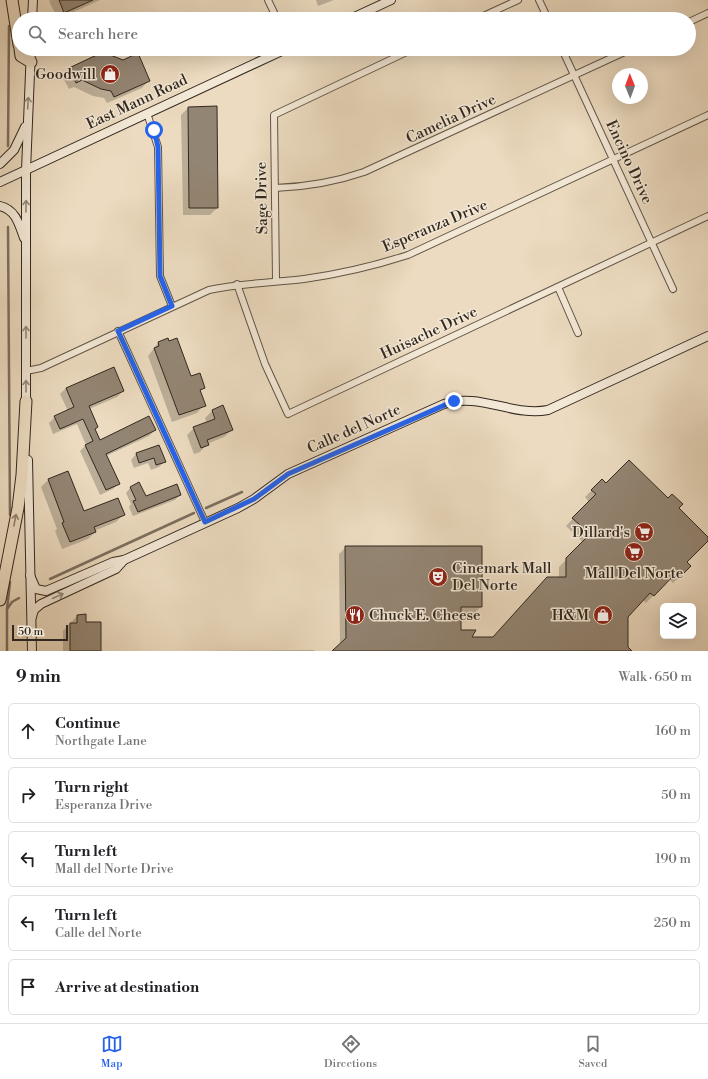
<!DOCTYPE html>
<meta charset="utf-8">
<style>
:root{--surface:#fff;--page:#f6f6f6;--text:#202124;--muted:#757577;--line:#e0e0e0;--accent:#2563eb}
body{margin:0;font-family:"Libre Bodoni",serif;background:var(--page);color:var(--text)}
.controls{position:absolute;right:12px;bottom:12px;display:grid;overflow:hidden;border-radius:6px;box-shadow:0 4px 16px #0002}
.controls button{width:36px;height:36px;display:grid;place-items:center;padding:0;border:0;border-bottom:1px solid var(--line);background:var(--surface);color:var(--text);font:20px sans-serif}
.compass{position:absolute;left:612px;top:68px;width:36px;height:36px;border-radius:50%;background:var(--surface);box-shadow:0 4px 16px #0002;rotate:359deg}
.scale{position:absolute;left:12px;bottom:10px;width:56px;box-sizing:border-box;padding-left:4px;border:2px solid #32281f;border-top:0;font-size:11px;line-height:14px;white-space:nowrap;color:#32281f;-webkit-text-stroke:3px #f3e8d6;paint-order:stroke}
.stop{position:absolute;width:12px;height:12px;margin:-9px;border:3px solid #2563eb;border-radius:50%;background:#fff}
.stop.end{background:#2563eb;border-color:#fff;box-shadow:0 1px 4px #0008}
.list{margin:0;padding:0;list-style:none}
h2{display:flex;justify-content:space-between;align-items:center;height:52px;margin:0;padding:0 16px;font-size:17px}
h2 small{font-size:13px;font-weight:400;color:var(--muted)}
.list li{display:grid;grid-template-columns:26px 1fr auto;gap:12px;align-items:center;box-sizing:border-box;height:56px;margin:0 8px 8px;padding:0 8px;border:1px solid var(--line);border-radius:6px}
.list b{display:block;font-size:15px;white-space:nowrap}
.list p{margin:0;font-size:13px;white-space:nowrap;color:var(--muted)}
.list em{font-size:13px;font-style:normal;color:var(--muted)}
.icon{flex:none;width:22px;height:22px;fill:none;stroke:currentColor;stroke-width:2;stroke-linecap:round;stroke-linejoin:round}
.map{position:relative;flex:none;width:708px;height:651px;overflow:hidden}
.search{position:absolute;background:var(--surface);box-shadow:0 4px 16px #0002;left:12px;right:12px;top:12px;height:44px;display:flex;align-items:center;gap:10px;box-sizing:border-box;padding:0 14px;border-radius:22px;color:var(--muted);font-size:15px}
.sheet{height:372px;background:var(--surface)}
nav{display:flex;justify-content:space-around;align-items:center;box-sizing:border-box;height:56px;border-top:1px solid var(--line);background:var(--surface);font-size:11px;color:var(--muted)}
nav a{display:grid;justify-items:center;gap:2px}
nav .on{color:var(--accent)}
.map>svg:first-child{display:block}
.shadow{fill:#0003}
.lines{fill:none;stroke-linecap:round;stroke-linejoin:round}
.stream{stroke:#7c6f5f;stroke-width:2.5}
.building{fill:#938573;stroke:#32281f}
.street-casing{stroke:#605547;stroke-width:8}
.secondary-casing{stroke:#32281f;stroke-width:10}
.highway-casing{stroke:#32281f;stroke-width:13}
.street{stroke:#f3e8d6;stroke-width:6}
.secondary{stroke:#f3e8d6;stroke-width:8}
.highway{stroke:#ecdbc0;stroke-width:11}
.oneway{stroke:#92887a}
.oneway2{stroke:#8f8270}
.route{stroke:#2563eb;stroke-width:5}
.labels{text-anchor:middle;dominant-baseline:central;stroke-width:3;stroke-linejoin:round;paint-order:stroke}
.poi-label{font-size:15px;fill:#32281f;stroke:#f3e8d6;text-anchor:end}
.street-label{font-size:15px;fill:#32281f;stroke:#f3e8d6}
</style>
<div class="map">
<svg width="708" height="651" viewBox="0 0 708 651">
<rect width="100%" height="100%" fill="#ecdbc0"/>
<filter id="stains"><feTurbulence type="fractalNoise" baseFrequency=".005" numOctaves="4"/><feColorMatrix values="0 0 0 0 .2 0 0 0 0 .09 0 0 0 0 .02 0 0 0 .5 -.17"/></filter>
<radialGradient id="worn" r=".72"><stop offset=".6" stop-color="#630" stop-opacity="0"/><stop offset="1" stop-color="#630" stop-opacity=".3"/></radialGradient>
<!-- shadow -->
<g class="shadow">
<path d="M 51,0 L 100,0 L 58,19 L 49,1 Z"/>
<path d="M 316,0 L 334,0 L 318,6 Z"/>
<path d="M 70,68 L 149,80 L 142,88 L 107,103 L 104,98 L 93,96 L 74,87 L 69,89 L 62,76 Z"/>
<path d="M 188,108 L 217,208 L 210,215 L 183,215 L 181,115 Z"/>
<path d="M 158,343 L 191,377 L 204,388 L 199,392 L 204,405 L 197,413 L 172,422 L 148,356 Z"/>
<path d="M 66,388 L 123,391 L 117,397 L 89,409 L 97,427 L 94,430 L 100,441 L 155,430 L 149,436 L 106,456 L 119,483 L 113,489 L 100,495 L 80,451 L 86,445 L 77,424 L 53,434 L 49,423 L 55,417 L 68,411 L 60,394 Z"/>
<path d="M 223,407 L 232,430 L 224,437 L 207,444 L 200,452 L 194,454 L 187,435 L 194,428 L 207,423 L 205,418 L 212,411 Z"/>
<path d="M 159,446 L 164,462 L 159,467 L 151,470 L 148,463 L 134,468 L 131,460 L 136,454 Z"/>
<path d="M 68,473 L 83,513 L 123,515 L 116,522 L 94,531 L 95,532 L 88,539 L 62,549 L 55,531 L 57,529 L 41,487 L 48,480 Z"/>
<path d="M 606,485 L 677,508 L 708,538 L 686,562 L 690,566 L 673,583 L 669,579 L 646,603 L 643,600 L 627,616 L 627,647 L 631,651 L 334,651 L 340,646 L 339,554 L 346,547 L 481,606 L 474,614 L 460,614 L 460,631 L 471,638 L 493,638 L 559,578 L 559,567 L 583,542 L 566,526 L 589,502 L 585,497 L 594,488 Z"/>
<path d="M 130,488 L 145,497 L 180,495 L 175,500 L 133,516 L 129,507 L 131,504 L 126,493 Z"/>
<path d="M 77,616 L 85,623 L 100,651 L 63,651 L 63,631 Z"/>
<path d="M 313,650 L 315,651 L 206,651 Z"/>
</g>
<g class="lines">
<!-- stream -->
<g class="stream">
<path d="M 8,146 L 9,26"/>
<path d="M 8,227 L 10,515"/>
<path d="M 206,508 L 242,492"/>
<path d="M 50,579 L 194,513"/>
<path d="M 7,609 L 12,602 L 19,598"/>
<path d="M 7,651 L 7,609 L 10,582"/>
</g>
</g>
<!-- building -->
<g class="building">
<path d="M 59,0 L 93,0 L 64,13 Z"/>
<path d="M 103,52 L 123,60 L 138,53 L 150,81 L 114,97 L 111,91 L 101,89 L 82,80 L 76,83 L 69,68 Z"/>
<path d="M 217,106 L 218,208 L 189,208 L 188,107 Z"/>
<path d="M 168,338 L 169,341 L 177,338 L 191,376 L 200,373 L 205,388 L 200,390 L 206,406 L 179,415 L 154,348 L 159,346 L 158,342 Z"/>
<path d="M 114,367 L 124,391 L 89,406 L 98,427 L 95,429 L 100,440 L 149,416 L 156,430 L 106,454 L 120,484 L 106,490 L 85,445 L 93,441 L 83,419 L 60,429 L 54,416 L 74,407 L 66,388 Z"/>
<path d="M 223,405 L 233,430 L 207,440 L 209,445 L 201,448 L 193,427 L 215,419 L 212,410 Z"/>
<path d="M 159,445 L 166,462 L 156,465 L 154,458 L 139,463 L 136,453 Z"/>
<path d="M 629,460 L 668,498 L 672,494 L 683,504 L 679,508 L 708,537 L 708,541 L 687,562 L 691,566 L 680,577 L 676,573 L 654,596 L 650,593 L 628,617 L 628,647 L 632,651 L 332,651 L 346,638 L 345,546 L 482,546 L 482,607 L 461,607 L 461,630 L 476,630 L 472,637 L 493,637 L 547,577 L 566,577 L 566,558 L 590,534 L 572,518 L 596,494 L 591,490 L 602,479 L 606,483 Z"/>
<path d="M 68,471 L 84,511 L 118,498 L 125,515 L 94,527 L 96,532 L 70,542 L 62,523 L 64,522 L 48,479 Z"/>
<path d="M 139,482 L 146,496 L 177,484 L 181,495 L 138,512 L 133,501 L 136,500 L 130,487 Z"/>
<path d="M 86,614 L 86,622 L 101,622 L 101,651 L 70,651 L 70,623 L 77,623 L 77,615 Z"/>
</g>
<g class="lines">
<defs>
<g id="street">
<path d="M 268,0 L 277,19"/>
<path d="M 539,0 L 548,19"/>
<path d="M 477,19 L 518,0"/>
<path d="M 689,22 L 708,13"/>
<path d="M 562,49 L 673,289"/>
<path d="M 147,113 L 158,147 L 160,276 L 172,306"/>
<path d="M 275,188 C 306,187 335,182 364,172 L 631,49"/>
<path d="M 276,280 L 274,115 L 413,49"/>
<path d="M 237,284 L 265,364 L 288,414 L 708,216"/>
<path d="M 558,287 L 578,333"/>
<path d="M 118,331 L 205,522"/>
<path d="M 26,371 L 41,368 L 209,290 C 241,283 271,283 304,279 C 340,274 374,266 408,255 L 708,115"/>
</g>
<g id="secondary">
<path d="M 32,19 L 33,0"/>
<path d="M 350,19 L 391,0"/>
<path d="M 0,164 L 14,150 L 25,127"/>
<path d="M 0,182 L 286,49"/>
<path d="M 0,206 C 16,210 19,224 24,238"/>
<path d="M 26,406 L 26,170 L 31,49"/>
<path d="M 28,460 L 32,651"/>
<path d="M 30,575 L 36,589 L 46,591 L 113,562 L 124,560 L 238,508 L 254,499 L 288,474 L 444,404 C 479,392 513,417 548,410 L 708,336"/>
<path d="M 32,617 L 34,610 L 41,604 L 116,569 L 124,560"/>
</g>
<g id="highway">
<path d="M 12,0 L 19,45"/>
<path d="M 20,49 L 21,56 L 31,62"/>
<path d="M 0,600 L 18,508 L 22,475 L 26,401"/>
</g>
</defs>
<!-- street casing -->
<use href="#street" class="street-casing"/>
<!-- secondary casing -->
<use href="#secondary" class="secondary-casing"/>
<!-- highway casing -->
<use href="#highway" class="highway-casing"/>
<!-- street -->
<use href="#street" class="street"/>
<!-- secondary -->
<use href="#secondary" class="secondary"/>
<!-- highway -->
<use href="#highway" class="highway"/>
</g>
<!-- one-way arrows -->
<defs><path id="oneway-shaft" d="M-6 0H5M1.5-3L5.5 0L1.5 3" fill="none" stroke-width="1.6" stroke-linecap="round" stroke-linejoin="round"/></defs>
<g class="oneway">
<use href="#oneway-shaft" transform="translate(28 103) rotate(-87)"/>
<use href="#oneway-shaft" transform="translate(26 206) rotate(-89)"/>
<use href="#oneway-shaft" transform="translate(26 332) rotate(-90)"/>
<use href="#oneway-shaft" transform="translate(26 386) rotate(-90)"/>
<use href="#oneway-shaft" transform="translate(58 596) rotate(-25)"/>
</g>
<use class="oneway2" href="#oneway-shaft" transform="translate(15 520) rotate(-79)"/>
<g class="lines">
<!-- route -->
<path class="route" d="M 154,130 L 158,147 L 160,276 L 172,306 L 118,331 L 205,522 L 254,499 L 288,474 L 454,401"/>
</g>
<!-- icons -->
<defs>
<symbol id="shop-disc" viewBox="-11 -11 22 22"><circle r="9.5" fill="#8f2418" stroke="#f3e8d6"/><path d="M-5-2.5h2.3a2.7 3.5 0 0 1 5.4 0H5L5.5 6h-11ZM-1.5-2.5h3a1.5 2.3 0 0 0-3 0Z" fill="#fff"/></symbol>
<symbol id="supermarket-disc" viewBox="-11 -11 22 22"><circle r="9.5" fill="#8f2418" stroke="#f3e8d6"/><path d="M-6-5.5h2.5l.6 2H6L4.5 2H-2.5L-4.4-4H-6ZM-1.5 3.2a1.3 1.3 0 1 0 .1 0ZM3 3.2a1.3 1.3 0 1 0 .1 0Z" fill="#fff"/></symbol>
<symbol id="theatre-disc" viewBox="-11 -11 22 22"><circle r="9.5" fill="#8f2418" stroke="#f3e8d6"/><path d="M-5-5.5Q0-4 5-5.5V0Q5 5 0 6Q-5 5-5 0ZM-3.3-2.5H-1v1.5H-3.3ZM1-2.5H3.3v1.5H1ZM-2.8 1Q0 5.5 2.8 1Z" fill="#fff"/></symbol>
<symbol id="restaurant-disc" viewBox="-11 -11 22 22"><circle r="9.5" fill="#8f2418" stroke="#f3e8d6"/><path d="M-5-6h1v4h1v-4h1v4h1v-4h1v5L-1.5 .5V6h-2V.5L-5-1ZM5-6V6H3V1.5H1.5Q1.5-4 5-6Z" fill="#fff"/></symbol>
</defs>
<g fill-rule="evenodd">
<use href="#shop-disc" x="99" y="63" width="22" height="22"/>
<use href="#supermarket-disc" x="633" y="521" width="22" height="22"/>
<use href="#supermarket-disc" x="623" y="541" width="22" height="22"/>
<use href="#theatre-disc" x="427" y="566" width="22" height="22"/>
<use href="#restaurant-disc" x="344" y="604" width="22" height="22"/>
<use href="#shop-disc" x="592" y="604" width="22" height="22"/>
</g>
<g class="labels">
<!-- poi labels -->
<g class="poi-label">
<text x="96" y="74">Goodwill</text>
<text x="630" y="532">Dillard's</text>
<text x="452" y="568" text-anchor="start">Cinemark Mall<tspan x="452" dy="17">Del Norte</tspan></text>
<text x="634" y="573" text-anchor="middle">Mall Del Norte</text>
<text x="369" y="615" text-anchor="start">Chuck E. Cheese</text>
<text x="589" y="615">H&amp;M</text>
</g>
<!-- street labels -->
<g class="street-label">
<text transform="translate(137 102) rotate(-25)">East Mann Road</text>
<text transform="translate(451 119) rotate(-25)">Camelia Drive</text>
<text transform="translate(629 162) rotate(65)">Encino Drive</text>
<text transform="translate(262 198) rotate(-91)">Sage Drive</text>
<text transform="translate(435 226) rotate(-23)">Esperanza Drive</text>
<text transform="translate(429 333) rotate(-25)">Huisache Drive</text>
<text transform="translate(354 429) rotate(-24)">Calle del Norte</text>
</g>
</g>
<rect width="100%" height="100%" filter="url(#stains)"/>
<rect width="100%" height="100%" fill="url(#worn)"/>
</svg>
<div class="controls">
<button><svg class="icon" aria-label="layers" viewBox="0 0 24 24"><path d="M12 4l9 5-9 5-9-5zM3 14l9 5 9-5"/></svg></button>
</div>
<svg class="compass" viewBox="-18 -18 36 36"><path d="M0-13l5 13h-10z" fill="#e53935"/><path d="M0 13l5-13h-10z" fill="#757577"/></svg>
<div class="scale">50 m</div>
<div class="stop" style="left:154px;top:130px"></div>
<div class="stop end" style="left:454px;top:401px"></div>
<div class="search"><svg class="icon" aria-label="search" viewBox="0 0 24 24"><circle cx="10" cy="10" r="6"/><path d="M15 15l6 6"/></svg>Search here</div>
</div>
<section class="sheet">
<h2>9 min<small>Walk · 650 m</small></h2>
<ul class="list">
<li><svg class="icon" aria-label="ahead" viewBox="0 0 24 24"><path d="M12 20V5M6 11l6-6 6 6"/></svg><div><b>Continue</b><p>Northgate Lane</p></div><em>160 m</em></li>
<li><svg class="icon" aria-label="right" viewBox="0 0 24 24"><path d="M7 20v-9h11M14 6l5 5-5 5"/></svg><div><b>Turn right</b><p>Esperanza Drive</p></div><em>50 m</em></li>
<li><svg class="icon" aria-label="left" viewBox="0 0 24 24"><path d="M17 20v-9H6M10 6l-5 5 5 5"/></svg><div><b>Turn left</b><p>Mall del Norte Drive</p></div><em>190 m</em></li>
<li><svg class="icon" aria-label="left" viewBox="0 0 24 24"><path d="M17 20v-9H6M10 6l-5 5 5 5"/></svg><div><b>Turn left</b><p>Calle del Norte</p></div><em>250 m</em></li>
<li><svg class="icon" aria-label="arrive" viewBox="0 0 24 24"><path d="M6 21V4h12l-3 4 3 4H6"/></svg><div><b>Arrive at destination</b></div></li>
</ul>
</section>
<nav>
<a class="on"><svg class="icon" aria-label="map" viewBox="0 0 24 24"><path d="M3 6l6-2 6 2 6-2v14l-6 2-6-2-6 2zM9 4v14M15 6v14"/></svg>Map</a>
<a><svg class="icon" aria-label="directions" viewBox="0 0 24 24"><path d="M12 3l9 9-9 9-9-9zM9 14v-3h6M13 9l2 2-2 2"/></svg>Directions</a>
<a><svg class="icon" aria-label="saved" viewBox="0 0 24 24"><path d="M7 4h10v16l-5-4-5 4z"/></svg>Saved</a>
</nav>
